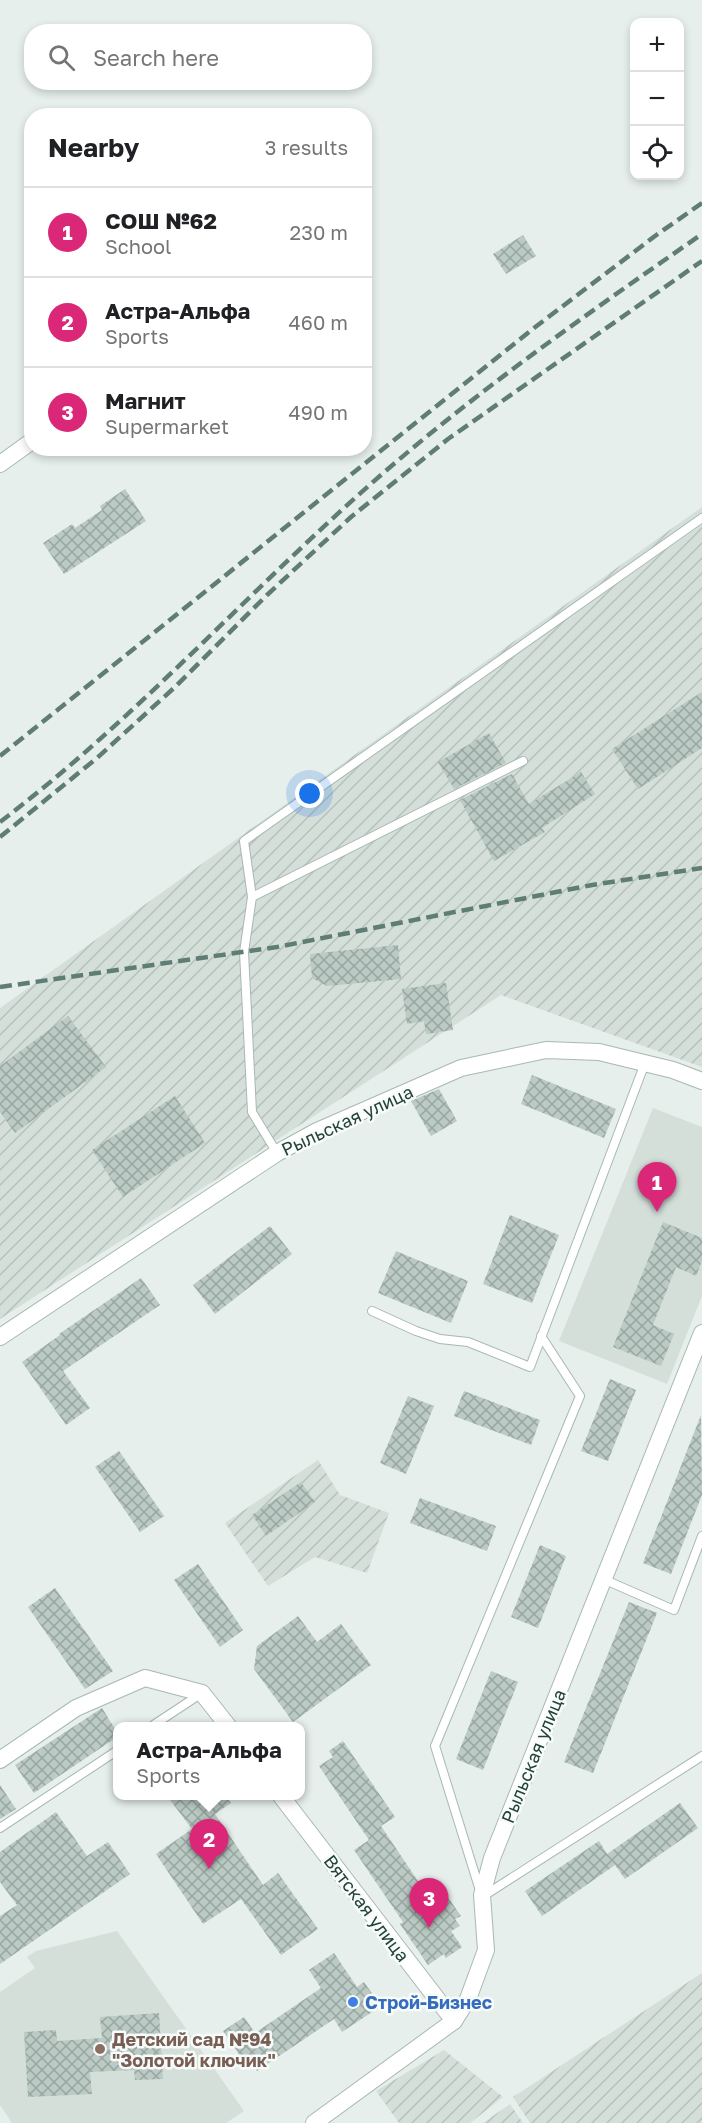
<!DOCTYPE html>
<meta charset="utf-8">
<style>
:root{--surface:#fff;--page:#f6f6f6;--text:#202124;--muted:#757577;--line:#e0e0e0;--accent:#db2777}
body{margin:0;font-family:"Golos Text",sans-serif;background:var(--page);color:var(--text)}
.controls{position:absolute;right:18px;top:18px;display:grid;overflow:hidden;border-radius:12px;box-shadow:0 3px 9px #0003}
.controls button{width:54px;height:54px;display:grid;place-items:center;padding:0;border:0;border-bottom:2px solid var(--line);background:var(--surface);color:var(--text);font:30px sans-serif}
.you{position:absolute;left:310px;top:794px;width:21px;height:21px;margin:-15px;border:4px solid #fff;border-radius:50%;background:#1a73e8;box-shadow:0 0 0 9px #1a73e833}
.badge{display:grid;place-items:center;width:39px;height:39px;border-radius:50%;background:var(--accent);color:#fff;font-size:20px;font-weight:700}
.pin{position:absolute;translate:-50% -50px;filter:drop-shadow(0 2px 3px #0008)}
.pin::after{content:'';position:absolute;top:32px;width:21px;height:18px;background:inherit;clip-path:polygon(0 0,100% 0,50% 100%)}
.popup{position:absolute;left:113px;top:1722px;width:192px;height:78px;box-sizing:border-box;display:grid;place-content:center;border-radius:12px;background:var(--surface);filter:drop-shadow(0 2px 4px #0005);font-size:20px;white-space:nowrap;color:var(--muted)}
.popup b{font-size:22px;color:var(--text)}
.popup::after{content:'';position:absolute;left:50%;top:100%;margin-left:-12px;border:12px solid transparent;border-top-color:var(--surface)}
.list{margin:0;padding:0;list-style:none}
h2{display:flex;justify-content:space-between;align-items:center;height:78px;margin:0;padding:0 24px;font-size:26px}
h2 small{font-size:20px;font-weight:400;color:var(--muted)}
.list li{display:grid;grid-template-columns:39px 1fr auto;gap:18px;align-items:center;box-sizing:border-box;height:90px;padding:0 24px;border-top:2px solid var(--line)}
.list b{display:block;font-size:22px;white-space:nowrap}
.list p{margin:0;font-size:20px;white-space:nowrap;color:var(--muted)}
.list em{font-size:20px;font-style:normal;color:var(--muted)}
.icon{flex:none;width:33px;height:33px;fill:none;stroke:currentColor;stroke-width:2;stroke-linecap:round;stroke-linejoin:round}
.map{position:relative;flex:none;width:702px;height:2123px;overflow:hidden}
.search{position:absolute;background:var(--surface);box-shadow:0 3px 9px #0003;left:24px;top:24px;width:348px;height:66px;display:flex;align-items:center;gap:15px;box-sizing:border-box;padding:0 21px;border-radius:24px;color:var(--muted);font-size:22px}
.panel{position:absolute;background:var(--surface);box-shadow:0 3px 9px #0003;left:24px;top:108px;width:348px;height:348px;border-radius:24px}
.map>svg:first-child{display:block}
.built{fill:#d4dfda}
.industrial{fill:url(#industrial-furrows)}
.building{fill:url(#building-cross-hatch)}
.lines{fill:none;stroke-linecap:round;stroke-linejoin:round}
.lane-casing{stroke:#a8b8b2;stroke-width:10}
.street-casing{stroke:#a8b8b2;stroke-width:18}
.lane{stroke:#fff;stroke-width:8}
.street{stroke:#fff;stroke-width:16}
.rail{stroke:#5f7d75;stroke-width:4.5;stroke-dasharray:12 6;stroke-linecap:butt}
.shop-dot{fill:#3f7fe0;stroke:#f7fbf9;stroke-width:2}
.education-dot{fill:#8d6e63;stroke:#f7fbf9;stroke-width:2}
.labels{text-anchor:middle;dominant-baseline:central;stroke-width:5;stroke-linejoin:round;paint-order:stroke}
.street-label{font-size:18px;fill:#24423a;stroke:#f7fbf9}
.shop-label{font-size:18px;font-weight:bold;fill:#366cbe;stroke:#f7fbf9;text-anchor:start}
.education-label{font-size:18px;font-weight:bold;fill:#785e54;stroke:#f7fbf9;text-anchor:start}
</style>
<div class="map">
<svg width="702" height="2123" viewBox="0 0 702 2123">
<defs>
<pattern id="industrial-furrows" width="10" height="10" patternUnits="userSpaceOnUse" patternTransform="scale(1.5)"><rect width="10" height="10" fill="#d4dfda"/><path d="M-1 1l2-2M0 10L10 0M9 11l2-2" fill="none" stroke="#b6c1bc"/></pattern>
<pattern id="building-cross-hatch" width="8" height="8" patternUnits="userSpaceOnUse" patternTransform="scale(1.5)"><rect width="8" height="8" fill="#bbcac4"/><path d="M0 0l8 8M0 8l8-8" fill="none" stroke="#98a6a0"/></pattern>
</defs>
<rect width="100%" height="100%" fill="#e6efeb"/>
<!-- built -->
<g class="built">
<path d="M 653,1108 L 702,1127 L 702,1296 L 667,1384 L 559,1341 Z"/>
<path d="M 117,1931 L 244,2111 L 226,2123 L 12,2123 L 0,2105 L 0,1992 L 35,1968 L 27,1957 L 36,1951 Z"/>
</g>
<!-- industrial -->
<g class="industrial">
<path d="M 702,507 L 702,1067 L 501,995 L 0,1319 L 0,1008 Z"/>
<path d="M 318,1460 L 340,1495 L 389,1513 L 367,1573 L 315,1557 L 268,1586 L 225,1523 Z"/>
<path d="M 702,1973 L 702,2123 L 530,2123 L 513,2097 Z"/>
<path d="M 444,2050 L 503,2097 L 470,2123 L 399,2123 L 376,2091 Z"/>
<path d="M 510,2104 L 523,2123 L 483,2123 Z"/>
</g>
<!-- building -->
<g class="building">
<path d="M 523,235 L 536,256 L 506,274 L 493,254 Z"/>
<path d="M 125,489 L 146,521 L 64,574 L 43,543 L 72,524 L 75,528 L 102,510 L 100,506 Z"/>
<path d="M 702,692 L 702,748 L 638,789 L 612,749 Z"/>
<path d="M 489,733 L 506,763 L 454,789 L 438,762 Z"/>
<path d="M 581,772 L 595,794 L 542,828 L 545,832 L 494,861 L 460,800 L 512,774 L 529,804 Z"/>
<path d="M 398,945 L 401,979 L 327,986 L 312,978 L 310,954 Z"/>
<path d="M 446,983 L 453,1030 L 426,1034 L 424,1021 L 407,1024 L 402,989 Z"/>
<path d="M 68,1016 L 106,1067 L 15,1133 L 0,1112 L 0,1066 Z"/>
<path d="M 532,1075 L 616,1109 L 604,1138 L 521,1104 Z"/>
<path d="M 439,1089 L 457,1121 L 431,1136 L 411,1101 Z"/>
<path d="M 175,1096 L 205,1143 L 123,1197 L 92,1150 Z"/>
<path d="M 510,1215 L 559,1235 L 532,1303 L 483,1284 Z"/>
<path d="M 663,1222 L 702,1238 L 702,1261 L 696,1276 L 676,1267 L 653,1325 L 674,1334 L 661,1366 L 613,1347 Z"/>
<path d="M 270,1226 L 292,1254 L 215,1314 L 193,1285 Z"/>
<path d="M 396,1251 L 468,1281 L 451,1323 L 378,1293 Z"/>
<path d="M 141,1278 L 160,1305 L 63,1371 L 90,1408 L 66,1425 L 22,1362 L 60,1335 L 59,1334 Z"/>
<path d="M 610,1379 L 636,1390 L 608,1461 L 581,1451 Z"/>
<path d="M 464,1391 L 540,1420 L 531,1445 L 454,1416 Z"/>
<path d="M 408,1396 L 434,1406 L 406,1474 L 380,1463 Z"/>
<path d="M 701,1415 L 702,1495 L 671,1574 L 643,1563 Z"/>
<path d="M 119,1451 L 164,1516 L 140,1532 L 95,1467 Z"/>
<path d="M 301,1482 L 315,1502 L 266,1536 L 252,1515 Z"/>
<path d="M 420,1498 L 496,1526 L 487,1551 L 410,1523 Z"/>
<path d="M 540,1545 L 566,1556 L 538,1628 L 511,1617 Z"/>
<path d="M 198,1564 L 243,1630 L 220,1647 L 174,1580 Z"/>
<path d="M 55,1588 L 113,1671 L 85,1689 L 28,1607 Z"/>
<path d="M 629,1602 L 657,1613 L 593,1773 L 564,1762 Z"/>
<path d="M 298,1616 L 317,1642 L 341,1624 L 371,1665 L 293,1722 L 254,1669 L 257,1646 Z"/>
<path d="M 491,1671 L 518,1682 L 483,1770 L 456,1759 Z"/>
<path d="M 102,1708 L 117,1732 L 117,1737 L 34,1793 L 15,1765 Z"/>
<path d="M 343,1741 L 395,1817 L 381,1826 L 432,1902 L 445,1893 L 461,1916 L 455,1919 L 460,1926 L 451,1931 L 462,1947 L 446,1958 L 444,1954 L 428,1965 L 400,1924 L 403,1922 L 354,1850 L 369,1840 L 319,1766 L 333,1757 L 329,1751 Z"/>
<path d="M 0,1785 L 16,1809 L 0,1819 Z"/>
<path d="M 167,1796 L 226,1796 L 231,1803 L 215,1814 L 263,1885 L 278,1873 L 318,1929 L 281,1955 L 241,1899 L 203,1924 L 156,1854 L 192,1829 Z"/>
<path d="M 680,1803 L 698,1828 L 625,1879 L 615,1865 L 542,1916 L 525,1891 L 599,1841 L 607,1854 Z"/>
<path d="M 56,1812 L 87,1856 L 108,1842 L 130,1874 L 0,1964 L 0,1916 L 17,1905 L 0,1882 L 0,1852 Z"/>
<path d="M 334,1953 L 357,1987 L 364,1982 L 381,2006 L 342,2032 L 334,2019 L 257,2071 L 248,2057 L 243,2060 L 223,2031 L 244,2017 L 255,2033 L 321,1988 L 309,1970 Z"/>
<path d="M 159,2013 L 163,2079 L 135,2080 L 134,2070 L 90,2072 L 92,2094 L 28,2097 L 24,2032 L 56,2030 L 57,2041 L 102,2038 L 100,2017 Z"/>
</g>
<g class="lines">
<defs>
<g id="lane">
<path d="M 252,897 L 244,841 L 702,518"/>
<path d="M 277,1153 L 252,1112 L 244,952 L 252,897 L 523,761"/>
<path d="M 372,1311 L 416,1331 L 440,1339 L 468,1342 L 530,1367 L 645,1063"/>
<path d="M 541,1336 L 580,1396 L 435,1746 L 482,1897 L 702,1756"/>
<path d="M 603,1579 L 674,1610 L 702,1536"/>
<path d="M 152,1726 L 202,1693"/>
<path d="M 0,1828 L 118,1750"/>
</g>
<g id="street">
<path d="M 0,464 L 32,441"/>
<path d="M 0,1337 L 277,1153 L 317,1131 L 461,1068 L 546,1050 L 599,1052 L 673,1070 L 702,1081"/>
<path d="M 0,1760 L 76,1708 L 145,1678 L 202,1693 L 228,1726"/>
<path d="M 281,1796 L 454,2021"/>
<path d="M 314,2123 L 454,2021 L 468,1999 L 486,1950 L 482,1895 L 492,1858 L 702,1333"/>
</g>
</defs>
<!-- lane casing -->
<use href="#lane" class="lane-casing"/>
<!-- street casing -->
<use href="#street" class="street-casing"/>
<!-- lane -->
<use href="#lane" class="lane"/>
<!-- street -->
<use href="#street" class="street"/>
<!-- rail -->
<g class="rail">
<path d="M 0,756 L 534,328 L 655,236 L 702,203"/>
<path d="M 0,822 C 124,728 229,613 344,508 C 454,407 578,320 702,234"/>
<path d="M 0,837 L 97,758 L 175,687 L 267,595 L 351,517 L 448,439 L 702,261"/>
<path d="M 0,987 L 277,947 L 592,885 L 702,868"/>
</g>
</g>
<!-- markers -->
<circle class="shop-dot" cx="353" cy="2002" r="6"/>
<circle class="education-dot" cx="100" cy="2049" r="6"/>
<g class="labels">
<!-- street labels -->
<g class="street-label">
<text transform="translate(347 1120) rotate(-25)">Рыльская улица</text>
<text transform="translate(533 1756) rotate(-68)">Рыльская улица</text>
<text transform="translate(367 1908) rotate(53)">Вятская улица</text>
</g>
<!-- shop labels -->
<g class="shop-label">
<text x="365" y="2002">Строй-Бизнес</text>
</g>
<!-- education labels -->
<g class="education-label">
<text x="112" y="2039">Детский сад №94<tspan x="112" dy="21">"Золотой ключик"</tspan></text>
</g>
</g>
</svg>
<div class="controls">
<button>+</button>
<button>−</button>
<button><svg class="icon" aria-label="locate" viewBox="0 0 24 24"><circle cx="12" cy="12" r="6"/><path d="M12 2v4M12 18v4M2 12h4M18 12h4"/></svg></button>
</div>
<div class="you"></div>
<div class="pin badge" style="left:657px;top:1212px">1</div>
<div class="pin badge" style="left:209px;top:1869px">2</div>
<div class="popup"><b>Астра-Альфа</b>Sports</div>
<div class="pin badge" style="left:429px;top:1928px">3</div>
<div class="search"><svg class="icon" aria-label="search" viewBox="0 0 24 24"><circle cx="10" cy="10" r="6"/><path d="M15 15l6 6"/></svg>Search here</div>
<section class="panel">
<h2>Nearby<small>3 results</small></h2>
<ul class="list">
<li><span class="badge">1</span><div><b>СОШ №62</b><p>School</p></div><em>230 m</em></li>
<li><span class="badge">2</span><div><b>Астра-Альфа</b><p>Sports</p></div><em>460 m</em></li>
<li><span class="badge">3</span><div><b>Магнит</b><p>Supermarket</p></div><em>490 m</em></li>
</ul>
</section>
</div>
